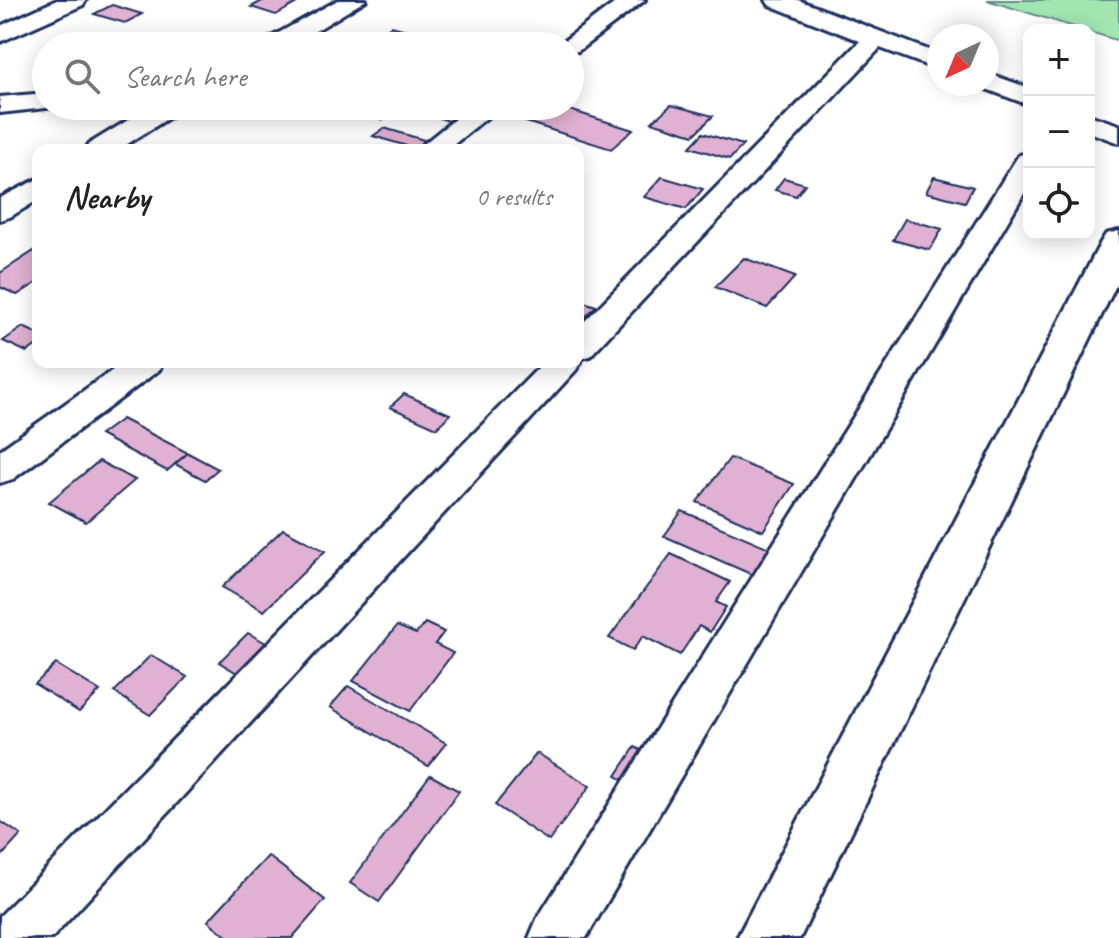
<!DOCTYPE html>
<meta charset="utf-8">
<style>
:root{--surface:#fff;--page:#f6f6f6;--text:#222;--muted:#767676;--line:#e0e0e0}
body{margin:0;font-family:Caveat,sans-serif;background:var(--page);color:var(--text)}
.controls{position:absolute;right:24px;top:24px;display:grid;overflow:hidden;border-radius:16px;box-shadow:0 4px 20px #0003}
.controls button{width:72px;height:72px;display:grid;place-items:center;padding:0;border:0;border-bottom:2px solid var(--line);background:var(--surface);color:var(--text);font:40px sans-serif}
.compass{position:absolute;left:927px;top:24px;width:72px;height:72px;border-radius:50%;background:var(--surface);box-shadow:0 4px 20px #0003;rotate:224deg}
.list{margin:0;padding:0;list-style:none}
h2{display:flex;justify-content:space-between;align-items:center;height:104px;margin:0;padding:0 32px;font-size:34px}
h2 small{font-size:26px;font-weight:400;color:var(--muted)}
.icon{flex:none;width:44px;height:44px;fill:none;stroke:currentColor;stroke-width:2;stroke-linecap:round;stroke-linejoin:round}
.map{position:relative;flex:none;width:1119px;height:938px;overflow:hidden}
.search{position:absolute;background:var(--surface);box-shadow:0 4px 20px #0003;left:32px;top:32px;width:552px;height:88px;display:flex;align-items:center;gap:20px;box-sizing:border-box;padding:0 28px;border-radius:44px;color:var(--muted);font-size:30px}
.panel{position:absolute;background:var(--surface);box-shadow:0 4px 20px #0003;left:32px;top:144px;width:552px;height:224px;border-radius:16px}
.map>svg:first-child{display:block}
.green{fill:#a1e5b0;stroke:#5e8a87;stroke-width:2}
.building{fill:#e0b1d2;stroke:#1b2f5e;stroke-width:2}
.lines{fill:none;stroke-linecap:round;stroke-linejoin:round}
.street-casing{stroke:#1b2f5e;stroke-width:6}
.secondary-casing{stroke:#1b2f5e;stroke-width:6}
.street{fill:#fff;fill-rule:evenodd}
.secondary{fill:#fff;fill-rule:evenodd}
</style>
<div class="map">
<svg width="1119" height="938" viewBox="0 0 1119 938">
<rect width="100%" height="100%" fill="#fff"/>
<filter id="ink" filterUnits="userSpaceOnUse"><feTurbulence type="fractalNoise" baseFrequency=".0125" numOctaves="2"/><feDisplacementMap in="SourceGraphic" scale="16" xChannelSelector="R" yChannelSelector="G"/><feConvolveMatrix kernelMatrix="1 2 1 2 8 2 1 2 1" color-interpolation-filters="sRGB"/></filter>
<g filter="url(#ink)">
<!-- green -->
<path class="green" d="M 987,0 L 1119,0 L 1119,41 Z"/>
<!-- building -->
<g class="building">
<path d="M 264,0 L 302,0 L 276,15 L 251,7 Z"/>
<path d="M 112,5 L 142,14 L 125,23 L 94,14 Z"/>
<path d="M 391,26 L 418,33 L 398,46 L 368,41 Z"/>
<path d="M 671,105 L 713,116 L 694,135 L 652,122 Z"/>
<path d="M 359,106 L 403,106 L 382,120 L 353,110 Z"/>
<path d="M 448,106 L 468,106 L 448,121 L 434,116 Z"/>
<path d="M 542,106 L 557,106 L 633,130 L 611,149 L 523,121 Z"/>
<path d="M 384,128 L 427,141 L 417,149 L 373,136 Z"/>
<path d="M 703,133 L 743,145 L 730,159 L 690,147 Z"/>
<path d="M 662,177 L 703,189 L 686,209 L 644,197 Z"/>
<path d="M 934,177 L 973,187 L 965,202 L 926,192 Z"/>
<path d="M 784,178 L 805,184 L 796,196 L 775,190 Z"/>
<path d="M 905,219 L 942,229 L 930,250 L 893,240 Z"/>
<path d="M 34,251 L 38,253 L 38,282 L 17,295 L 0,287 L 0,273 Z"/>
<path d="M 744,258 L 795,277 L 767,308 L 715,287 Z"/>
<path d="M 578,300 L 596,306 L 578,325 Z"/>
<path d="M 23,327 L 38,334 L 38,344 L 27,352 L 3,341 Z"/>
<path d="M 404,394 L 450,414 L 437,428 L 390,407 Z"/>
<path d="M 122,419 L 188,453 L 167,471 L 100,435 Z"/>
<path d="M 188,453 L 218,469 L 205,480 L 175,464 Z"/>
<path d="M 730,458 L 794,484 L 763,531 L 697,502 Z"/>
<path d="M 99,461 L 135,480 L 86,522 L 49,502 Z"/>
<path d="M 682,511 L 779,552 L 762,579 L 664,536 Z"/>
<path d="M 283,529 L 325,551 L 264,611 L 222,587 Z"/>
<path d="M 671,554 L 730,582 L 716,602 L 726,607 L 710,632 L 699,626 L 680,655 L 643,636 L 633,650 L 609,638 Z"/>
<path d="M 425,623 L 444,632 L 435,644 L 453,653 L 410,711 L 353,681 L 397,626 L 416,634 Z"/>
<path d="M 248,633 L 266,643 L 237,673 L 219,662 Z"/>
<path d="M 151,655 L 187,677 L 150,715 L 114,692 Z"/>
<path d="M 56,664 L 100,691 L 79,712 L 35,684 Z"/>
<path d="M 348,686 L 446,743 L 428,766 L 330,707 Z"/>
<path d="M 635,747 L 650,755 L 631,784 L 616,776 Z"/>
<path d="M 537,753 L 590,786 L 549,841 L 495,805 Z"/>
<path d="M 430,775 L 459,791 L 379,902 L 350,883 Z"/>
<path d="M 0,821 L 21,835 L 0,858 Z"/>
<path d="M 268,856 L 325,900 L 292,938 L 229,938 L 208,921 Z"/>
</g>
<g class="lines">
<defs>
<g id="street">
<path d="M 57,0 L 86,0 L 83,5 L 0,42 L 0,26 Z"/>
<path d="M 338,0 L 366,0 L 291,46 L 261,46 L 264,41 Z"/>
<path d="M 619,0 L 645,0 L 578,51 L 570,53 L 570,46 L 557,46 Z"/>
<path d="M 766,0 L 798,0 L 939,54 L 939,70 L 880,48 L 590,356 L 579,359 L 581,362 L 576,370 L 52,938 L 0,938 L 0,916 L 544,362 L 578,362 L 578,328 L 860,41 L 769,5 Z"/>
<path d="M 987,73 L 1029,88 L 1029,105 L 978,86 L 976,84 L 987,84 Z"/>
<path d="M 46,93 L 46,106 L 55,107 L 0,113 L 0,97 Z"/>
<path d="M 151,106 L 182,106 L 178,112 L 118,150 L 85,150 L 89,144 Z"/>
<path d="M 471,106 L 501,106 L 447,150 L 416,150 Z"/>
<path d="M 1089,115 L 1119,125 L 1119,143 L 1089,132 Z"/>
<path d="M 1029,153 L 1029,185 L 586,938 L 529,938 L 537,919 L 1015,161 L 1019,155 Z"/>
<path d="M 38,179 L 38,200 L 10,217 L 0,220 L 0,198 Z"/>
<path d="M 124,362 L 164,362 L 159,370 L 13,479 L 0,483 L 0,450 Z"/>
</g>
<path id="secondary" d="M 1119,231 L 1119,279 L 800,938 L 737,938 L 1101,242 L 1106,234 Z"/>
</defs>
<!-- street casing -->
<use href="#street" class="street-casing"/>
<!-- secondary casing -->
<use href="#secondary" class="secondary-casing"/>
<!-- street -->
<use href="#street" class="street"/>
<!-- secondary -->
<use href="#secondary" class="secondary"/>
</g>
</g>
</svg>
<div class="controls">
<button>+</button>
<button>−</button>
<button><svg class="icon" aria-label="locate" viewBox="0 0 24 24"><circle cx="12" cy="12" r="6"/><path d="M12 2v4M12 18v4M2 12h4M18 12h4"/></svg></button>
</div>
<svg class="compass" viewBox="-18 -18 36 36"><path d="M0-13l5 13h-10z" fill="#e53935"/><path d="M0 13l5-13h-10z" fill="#767676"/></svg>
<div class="search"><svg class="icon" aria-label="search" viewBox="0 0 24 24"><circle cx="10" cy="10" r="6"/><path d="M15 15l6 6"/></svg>Search here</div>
<section class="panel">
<h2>Nearby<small>0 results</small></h2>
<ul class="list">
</ul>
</section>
</div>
